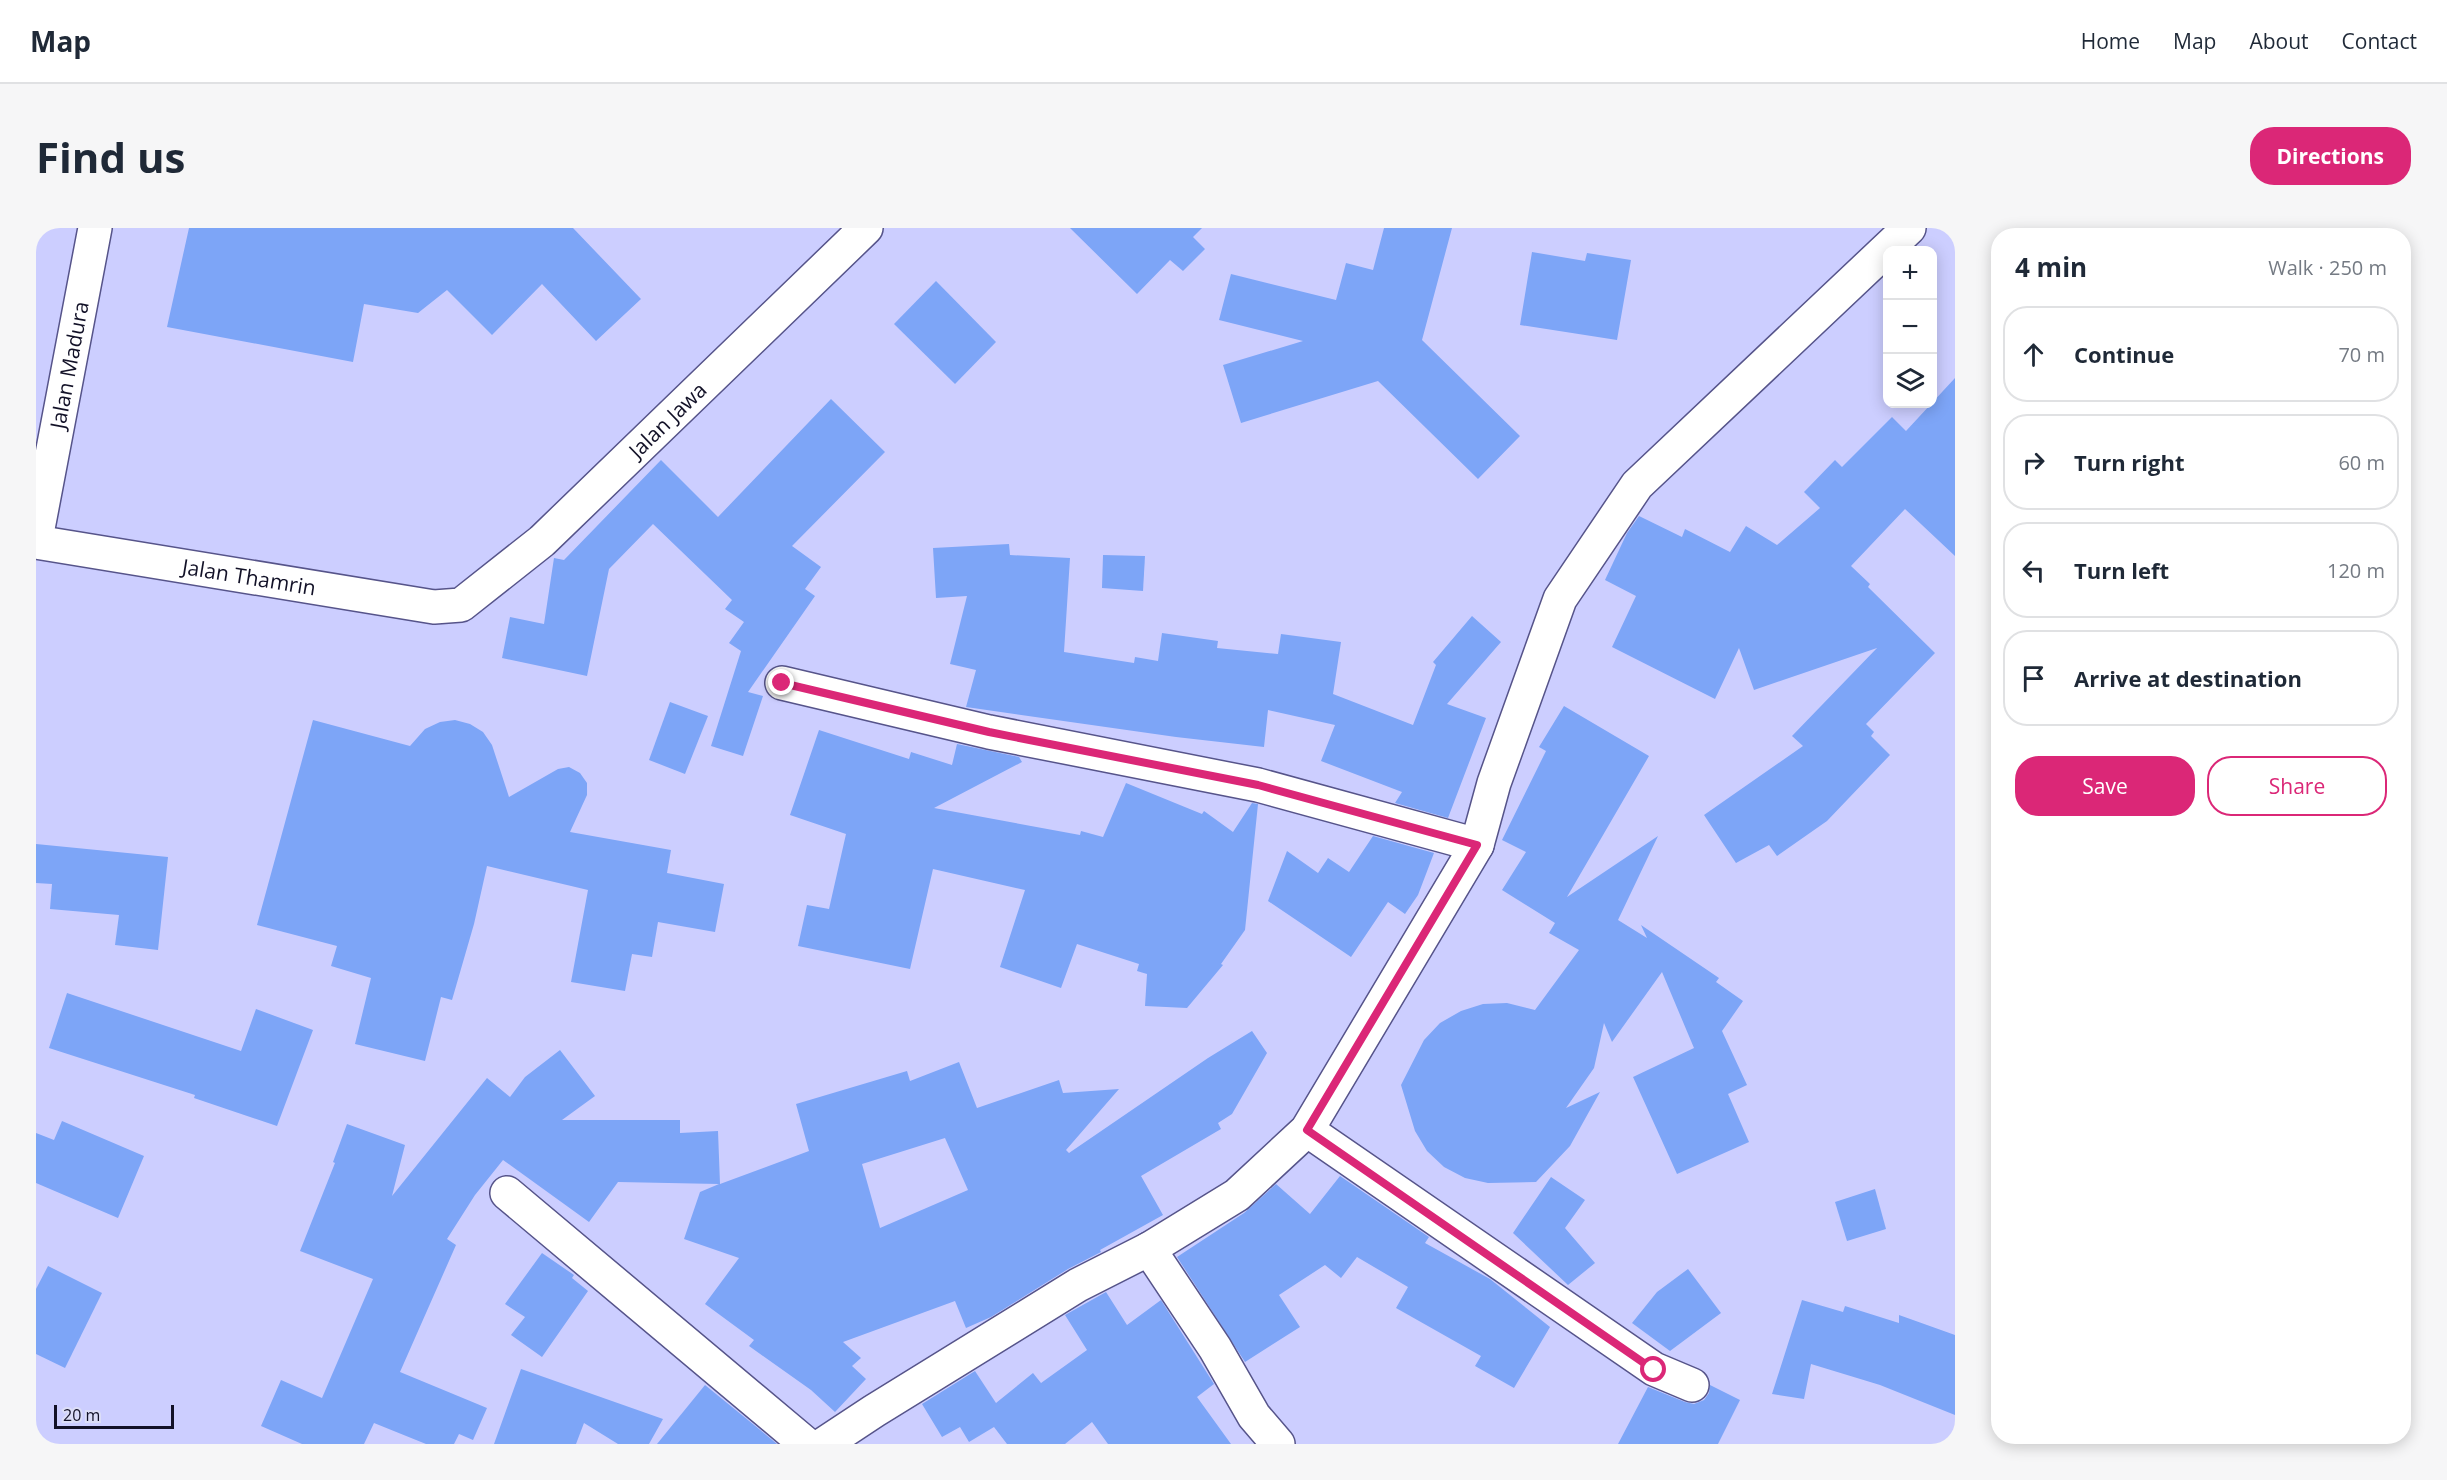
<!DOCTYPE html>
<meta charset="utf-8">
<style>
:root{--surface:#fff;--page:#f6f6f7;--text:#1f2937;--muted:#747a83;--line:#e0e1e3;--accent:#db2777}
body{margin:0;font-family:"Open Sans",sans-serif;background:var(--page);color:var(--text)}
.controls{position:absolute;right:18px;top:18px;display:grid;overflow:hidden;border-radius:12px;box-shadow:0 3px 15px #0003}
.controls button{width:54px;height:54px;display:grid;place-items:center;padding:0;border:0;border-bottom:2px solid var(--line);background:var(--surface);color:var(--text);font:30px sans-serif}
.scale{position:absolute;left:18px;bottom:15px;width:120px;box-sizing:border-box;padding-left:6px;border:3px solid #121127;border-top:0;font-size:16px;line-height:21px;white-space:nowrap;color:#121127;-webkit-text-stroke:4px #dcdef7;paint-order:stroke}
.stop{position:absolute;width:18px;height:18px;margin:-14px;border:4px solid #db2777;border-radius:50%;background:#fff}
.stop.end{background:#db2777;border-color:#fff;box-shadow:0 2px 6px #0008}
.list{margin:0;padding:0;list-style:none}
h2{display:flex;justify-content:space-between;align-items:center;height:78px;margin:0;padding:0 24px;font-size:26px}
h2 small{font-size:20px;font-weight:400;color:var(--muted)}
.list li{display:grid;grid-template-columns:39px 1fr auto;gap:18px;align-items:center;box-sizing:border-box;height:96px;margin:0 12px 12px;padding:0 12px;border:2px solid var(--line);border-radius:24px}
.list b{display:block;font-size:22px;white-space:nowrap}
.list em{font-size:20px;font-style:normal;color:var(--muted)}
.actions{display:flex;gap:12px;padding:18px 24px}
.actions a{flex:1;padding:14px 0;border:2px solid var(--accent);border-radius:24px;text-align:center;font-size:21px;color:var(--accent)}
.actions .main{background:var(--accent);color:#fff}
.icon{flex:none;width:33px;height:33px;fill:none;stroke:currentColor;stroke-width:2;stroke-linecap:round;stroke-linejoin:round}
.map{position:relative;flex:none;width:1919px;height:1216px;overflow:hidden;border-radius:24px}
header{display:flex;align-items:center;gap:36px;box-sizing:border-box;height:84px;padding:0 30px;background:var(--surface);border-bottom:2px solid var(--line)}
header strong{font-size:28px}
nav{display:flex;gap:33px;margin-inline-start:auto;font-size:21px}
.intro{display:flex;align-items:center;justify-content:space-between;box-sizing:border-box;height:144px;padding:0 36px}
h1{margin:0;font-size:42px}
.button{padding:15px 27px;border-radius:24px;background:var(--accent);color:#fff;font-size:21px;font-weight:700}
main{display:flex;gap:36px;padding:0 36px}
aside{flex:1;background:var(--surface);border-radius:24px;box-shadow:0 3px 15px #0003}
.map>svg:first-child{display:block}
.building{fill:#7da5f7;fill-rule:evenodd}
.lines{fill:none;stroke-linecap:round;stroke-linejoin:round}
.street-casing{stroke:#56548a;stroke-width:36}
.secondary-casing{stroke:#56548a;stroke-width:36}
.street{stroke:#fff;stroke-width:33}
.secondary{stroke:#fff;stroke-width:33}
.route{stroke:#db2777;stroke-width:8}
.labels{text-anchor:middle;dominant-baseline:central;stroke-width:5;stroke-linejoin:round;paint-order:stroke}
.street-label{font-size:21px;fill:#121127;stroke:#dcdef7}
</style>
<header>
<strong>Map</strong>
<nav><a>Home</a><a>Map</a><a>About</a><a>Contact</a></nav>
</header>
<div class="intro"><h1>Find us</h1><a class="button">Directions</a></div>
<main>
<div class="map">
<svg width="1919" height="1216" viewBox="0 0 1919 1216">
<rect width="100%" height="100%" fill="#ccceff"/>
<!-- building -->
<g class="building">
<path d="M 153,0 L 537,0 L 605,71 L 560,113 L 506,56 L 456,107 L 411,62 L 382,85 L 328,76 L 317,134 L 131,99 Z"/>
<path d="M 1034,0 L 1166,0 L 1157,9 L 1169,21 L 1147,43 L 1134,32 L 1101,66 Z"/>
<path d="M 1348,0 L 1416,0 L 1386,112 L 1484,208 L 1442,251 L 1342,153 L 1205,195 L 1187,137 L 1267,113 L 1183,92 L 1195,46 L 1300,72 L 1310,35 L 1337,42 Z"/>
<path d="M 1496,24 L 1549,33 L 1551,25 L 1595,32 L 1581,112 L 1484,97 Z"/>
<path d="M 900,53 L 960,114 L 919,156 L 858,96 Z"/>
<path d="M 1919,150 L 1919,328 L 1869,281 L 1815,338 L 1834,356 L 1832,359 L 1899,425 L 1830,496 L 1838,504 L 1835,508 L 1854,527 L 1791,593 L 1741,628 L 1733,617 L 1700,635 L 1668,587 L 1767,518 L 1756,508 L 1841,420 L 1718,462 L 1703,420 L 1679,471 L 1576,419 L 1600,368 L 1569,352 L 1591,305 L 1603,288 L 1646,309 L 1649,301 L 1694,324 L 1710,298 L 1741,317 L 1784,280 L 1768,264 L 1799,232 L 1806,239 L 1856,189 L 1870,203 Z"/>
<path d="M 795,171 L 849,224 L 756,318 L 785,339 L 769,361 L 779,368 L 712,464 L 727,468 L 707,528 L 675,518 L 705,423 L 693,415 L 708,394 L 689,381 L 696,372 L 617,296 L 573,341 L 551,448 L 466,430 L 474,389 L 508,396 L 518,330 L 528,332 L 625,232 L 682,289 Z"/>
<path d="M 973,316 L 974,327 L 1034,330 L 1028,424 L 1098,435 L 1099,429 L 1122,433 L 1126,405 L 1182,413 L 1181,420 L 1242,426 L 1245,406 L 1305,414 L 1297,466 L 1377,497 L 1400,437 L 1397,434 L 1436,388 L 1465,414 L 1411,476 L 1450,490 L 1412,590 L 1359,575 L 1366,564 L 1285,533 L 1299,497 L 1232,482 L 1228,519 L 1140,509 L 930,479 L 940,442 L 914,436 L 931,368 L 900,370 L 897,320 Z"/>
<path d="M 1067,327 L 1109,328 L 1107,363 L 1066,360 Z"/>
<path d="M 634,474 L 672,488 L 649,546 L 613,532 Z"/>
<path d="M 1528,478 L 1613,528 L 1531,669 L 1622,608 L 1582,692 L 1611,710 L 1605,697 L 1683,750 L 1680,754 L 1707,773 L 1686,803 L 1711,857 L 1692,866 L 1713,914 L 1641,946 L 1597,849 L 1658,820 L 1626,744 L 1576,814 L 1568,795 L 1558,840 L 1530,880 L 1564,864 L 1534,918 L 1500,954 L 1452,955 L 1429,950 L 1408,939 L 1391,923 L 1379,903 L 1365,857 L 1388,812 L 1404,795 L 1425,783 L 1447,776 L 1471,775 L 1499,782 L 1543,722 L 1513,705 L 1519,695 L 1466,662 L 1490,624 L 1466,612 L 1510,523 L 1503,519 Z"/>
<path d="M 277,492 L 374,518 L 389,501 L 404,494 L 419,492 L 434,496 L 447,504 L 456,517 L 473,569 L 522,541 L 533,539 L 544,545 L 551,555 L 551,567 L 534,604 L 635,622 L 631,645 L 688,656 L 679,704 L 622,694 L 616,729 L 596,726 L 589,763 L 535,754 L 552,662 L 451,638 L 438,696 L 416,772 L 405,769 L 389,833 L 319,816 L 335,750 L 295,738 L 301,718 L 221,697 Z"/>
<path d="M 783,502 L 873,531 L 875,524 L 916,537 L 921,516 L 983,529 L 986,534 L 898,580 L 1044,607 L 1045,603 L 1067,609 L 1090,555 L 1166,586 L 1168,583 L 1197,604 L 1216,575 L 1222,576 L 1209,702 L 1185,736 L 1187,737 L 1151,780 L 1109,778 L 1111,746 L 1101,743 L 1103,736 L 1041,716 L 1025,760 L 964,739 L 989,662 L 897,641 L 874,741 L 762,718 L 771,677 L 793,681 L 810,606 L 754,587 Z"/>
<path d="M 1337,608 L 1398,625 L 1382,667 L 1369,686 L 1352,674 L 1315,729 L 1232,673 L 1251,623 L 1282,645 L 1292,630 L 1313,644 Z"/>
<path d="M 0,616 L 132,629 L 122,722 L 79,717 L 83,687 L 14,681 L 16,656 L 0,655 Z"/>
<path d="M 31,765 L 205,823 L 220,781 L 277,802 L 241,898 L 158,870 L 159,867 L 13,820 Z"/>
<path d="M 1216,803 L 1231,825 L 1196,886 L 1182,895 L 1185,901 L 1105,948 L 1127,987 L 1064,1022 L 1065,1024 L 1032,1041 L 955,1089 L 930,1100 L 919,1073 L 807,1114 L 825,1130 L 816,1138 L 830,1151 L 799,1184 L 775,1162 L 713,1118 L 718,1112 L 669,1076 L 703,1030 L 648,1011 L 664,964 L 683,956 L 582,954 L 553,994 L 467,932 L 439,967 L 411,1011 L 420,1017 L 364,1144 L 451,1180 L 437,1212 L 423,1206 L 418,1216 L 390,1216 L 338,1195 L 328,1216 L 266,1216 L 225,1198 L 245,1152 L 286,1170 L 337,1051 L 264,1023 L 299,935 L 297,934 L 311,896 L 369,917 L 356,968 L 451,850 L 474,869 L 489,849 L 524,822 L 559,868 L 526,892 L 644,892 L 644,905 L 682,903 L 684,956 L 773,923 L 760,876 L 871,843 L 874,853 L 923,834 L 941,880 L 1023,852 L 1027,865 L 1083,861 L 1030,922 L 1033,925 L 1172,830 ZM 909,910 L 932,962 L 844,1000 L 826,936 Z"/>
<path d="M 26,893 L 108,928 L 82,990 L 0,955 L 0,905 L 18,912 Z"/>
<path d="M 1304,948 L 1393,1009 L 1389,1015 L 1454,1051 L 1514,1099 L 1478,1160 L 1439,1138 L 1445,1128 L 1360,1080 L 1372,1059 L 1321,1029 L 1305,1050 L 1289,1037 L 1243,1067 L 1264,1099 L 1209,1134 L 1141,1029 L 1208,985 L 1240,956 L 1274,986 Z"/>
<path d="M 1515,949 L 1549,972 L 1529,1000 L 1559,1035 L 1532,1057 L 1477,1005 Z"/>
<path d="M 1839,961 L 1850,1001 L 1811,1013 L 1799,974 Z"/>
<path d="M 506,1025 L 538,1047 L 536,1050 L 552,1063 L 506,1129 L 475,1107 L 489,1089 L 469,1076 Z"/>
<path d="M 12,1038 L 66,1065 L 29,1140 L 0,1126 L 0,1061 Z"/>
<path d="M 1652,1041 L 1685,1085 L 1634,1123 L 1596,1095 L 1621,1064 Z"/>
<path d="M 1070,1064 L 1091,1097 L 1125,1072 L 1178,1156 L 1161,1169 L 1195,1216 L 1072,1216 L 1056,1194 L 1029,1216 L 971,1216 L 958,1199 L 933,1214 L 924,1199 L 906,1209 L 886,1176 L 939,1143 L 960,1175 L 997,1145 L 1005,1155 L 1051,1122 L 1029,1087 Z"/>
<path d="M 1766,1072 L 1807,1084 L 1809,1078 L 1863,1095 L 1863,1087 L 1919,1107 L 1919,1187 L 1844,1157 L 1775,1136 L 1768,1171 L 1736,1166 Z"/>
<path d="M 485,1141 L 488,1142 L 627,1191 L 613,1216 L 582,1216 L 548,1195 L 540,1216 L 458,1216 Z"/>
<path d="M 669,1157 L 723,1201 L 741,1216 L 621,1216 Z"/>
<path d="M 1674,1157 L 1704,1172 L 1682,1216 L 1582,1216 L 1612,1159 L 1649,1174 L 1658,1176 L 1668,1172 L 1673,1165 Z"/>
</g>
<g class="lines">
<defs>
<g id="street">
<path id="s1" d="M 0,311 L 59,0"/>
<path d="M 746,455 L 953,504 L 1222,557 L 1441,617"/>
<path d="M 1271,902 L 1618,1141 L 1656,1157"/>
<path d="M 471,965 L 770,1216"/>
<path d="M 1113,1021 L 1179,1120 L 1218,1188 L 1242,1216"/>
<path d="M 788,1216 L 838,1183 L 1042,1057 L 1113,1021 L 1201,967 L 1271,902 L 1441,617 L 1458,555 L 1524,371 L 1601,257 L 1873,0"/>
</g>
<g id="secondary">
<path id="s2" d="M 0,314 L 398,379 L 425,377 L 506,313 L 830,0"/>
</g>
</defs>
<!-- street casing -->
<use href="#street" class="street-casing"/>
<!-- secondary casing -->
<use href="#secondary" class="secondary-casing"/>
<!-- street -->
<use href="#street" class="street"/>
<!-- secondary -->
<use href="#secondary" class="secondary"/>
</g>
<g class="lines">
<!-- route -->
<path class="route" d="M 746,455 L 953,504 L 1222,557 L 1441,617 L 1271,902 L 1618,1142"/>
</g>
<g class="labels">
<!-- street labels -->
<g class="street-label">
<text stroke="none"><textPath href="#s1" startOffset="177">Jalan Madura</textPath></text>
<text stroke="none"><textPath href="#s2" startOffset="708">Jalan Jawa</textPath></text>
<text stroke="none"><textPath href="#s2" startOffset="216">Jalan Thamrin</textPath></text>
</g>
</g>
</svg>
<div class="controls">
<button>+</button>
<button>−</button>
<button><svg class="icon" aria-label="layers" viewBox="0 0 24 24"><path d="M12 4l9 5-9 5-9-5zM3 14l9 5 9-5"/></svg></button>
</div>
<div class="scale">20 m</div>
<div class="stop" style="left:1618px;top:1142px"></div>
<div class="stop end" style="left:746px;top:455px"></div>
</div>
<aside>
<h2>4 min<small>Walk · 250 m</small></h2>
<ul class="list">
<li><svg class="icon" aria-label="ahead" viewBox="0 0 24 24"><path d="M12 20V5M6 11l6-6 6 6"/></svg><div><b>Continue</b></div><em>70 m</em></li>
<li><svg class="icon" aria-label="right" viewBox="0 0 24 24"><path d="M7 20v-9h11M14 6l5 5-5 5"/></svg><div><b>Turn right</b></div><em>60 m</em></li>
<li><svg class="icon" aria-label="left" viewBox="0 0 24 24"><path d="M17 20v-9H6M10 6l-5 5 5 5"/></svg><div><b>Turn left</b></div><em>120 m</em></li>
<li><svg class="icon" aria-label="arrive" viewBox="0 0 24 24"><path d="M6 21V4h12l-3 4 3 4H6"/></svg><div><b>Arrive at destination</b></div></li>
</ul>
<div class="actions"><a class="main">Save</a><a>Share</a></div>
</aside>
</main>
